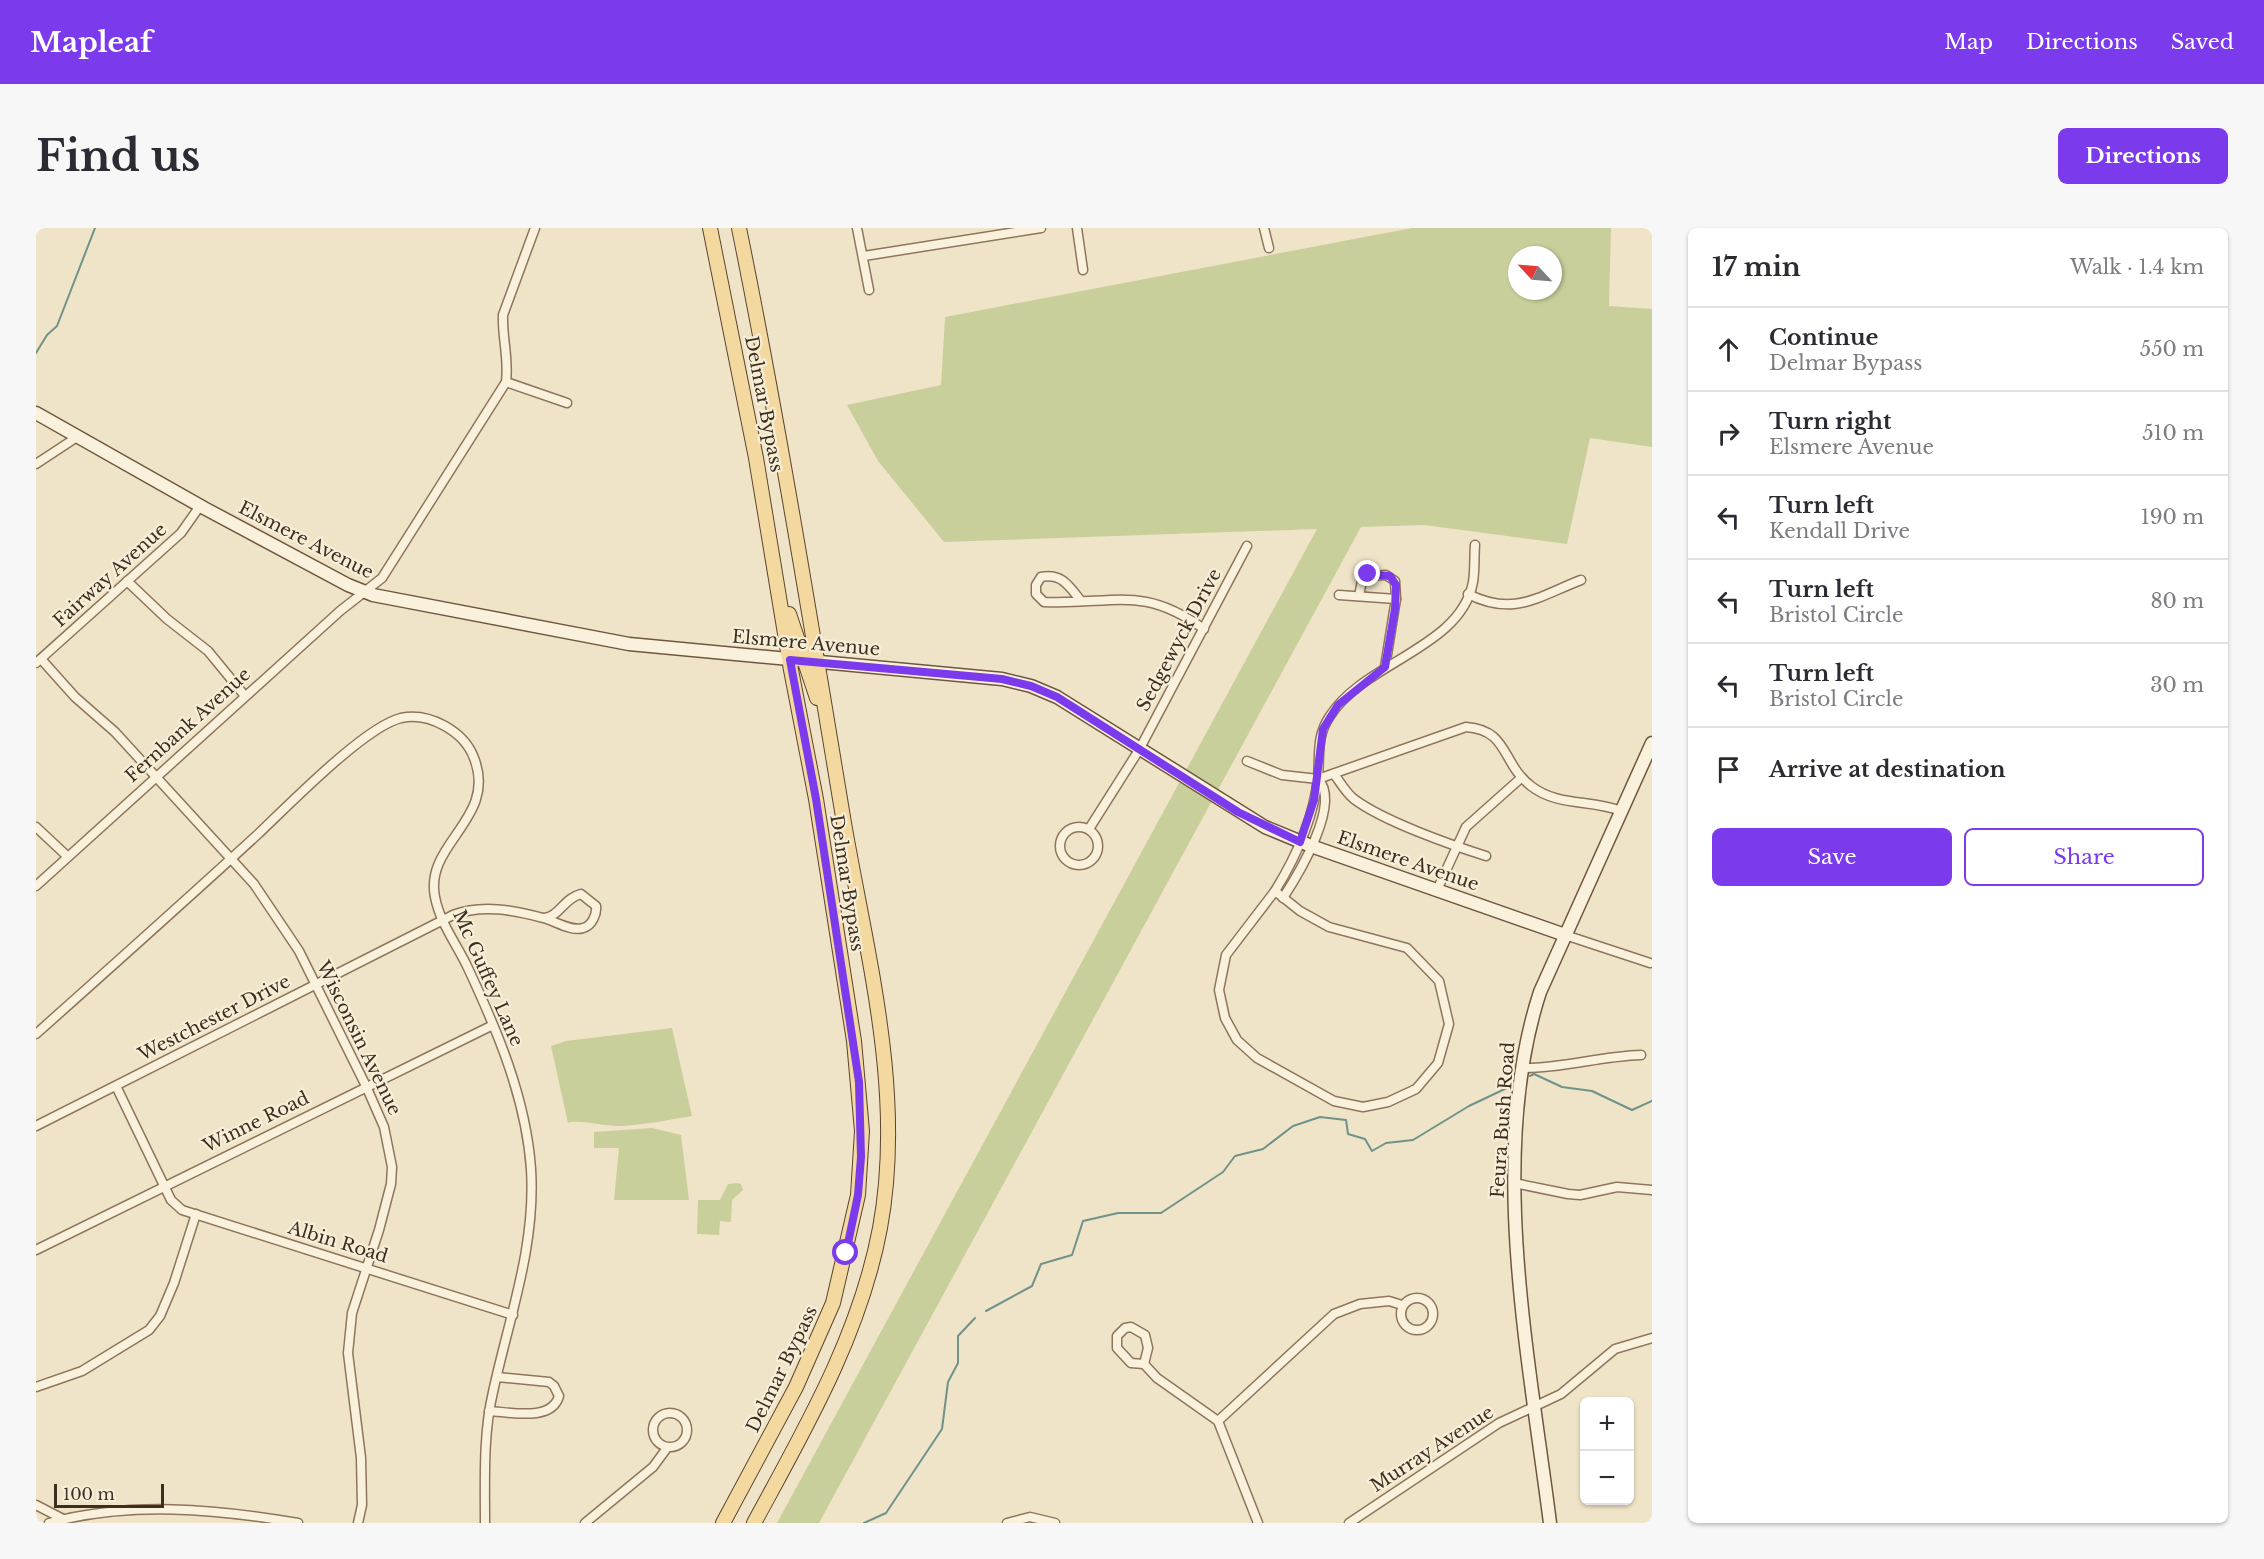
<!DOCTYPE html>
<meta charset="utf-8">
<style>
:root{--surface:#fff;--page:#f7f7f7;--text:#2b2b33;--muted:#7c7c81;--line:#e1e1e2;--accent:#7c3aed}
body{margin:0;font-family:"Libre Baskerville",serif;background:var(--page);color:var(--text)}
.controls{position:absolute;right:18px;bottom:18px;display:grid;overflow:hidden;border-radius:9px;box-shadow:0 2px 4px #0004}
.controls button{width:54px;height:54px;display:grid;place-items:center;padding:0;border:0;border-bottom:2px solid var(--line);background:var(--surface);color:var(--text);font:30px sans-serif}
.compass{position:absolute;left:1472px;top:18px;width:54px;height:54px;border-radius:50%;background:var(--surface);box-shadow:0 2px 4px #0004;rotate:296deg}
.scale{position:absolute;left:18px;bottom:15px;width:110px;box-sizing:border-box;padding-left:6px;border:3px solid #3d2e20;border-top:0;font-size:16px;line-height:21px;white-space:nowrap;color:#3d2e20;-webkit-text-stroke:4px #f7eed8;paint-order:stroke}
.stop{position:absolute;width:18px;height:18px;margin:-14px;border:4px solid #7c3aed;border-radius:50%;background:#fff}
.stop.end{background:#7c3aed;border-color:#fff;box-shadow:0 2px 6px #0008}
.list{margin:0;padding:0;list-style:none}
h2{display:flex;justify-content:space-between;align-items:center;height:78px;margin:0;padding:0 24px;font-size:26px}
h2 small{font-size:20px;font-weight:400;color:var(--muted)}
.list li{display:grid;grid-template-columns:39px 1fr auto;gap:18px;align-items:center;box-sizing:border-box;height:84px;padding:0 24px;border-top:2px solid var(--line)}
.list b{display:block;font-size:22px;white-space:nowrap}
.list p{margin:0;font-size:20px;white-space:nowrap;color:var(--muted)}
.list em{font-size:20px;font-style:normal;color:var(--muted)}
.actions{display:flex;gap:12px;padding:18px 24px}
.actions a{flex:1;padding:14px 0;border:2px solid var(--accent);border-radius:9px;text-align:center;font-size:21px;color:var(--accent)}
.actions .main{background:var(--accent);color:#fff}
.icon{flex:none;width:33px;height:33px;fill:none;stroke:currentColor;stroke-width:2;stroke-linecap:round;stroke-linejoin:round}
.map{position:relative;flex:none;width:1616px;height:1295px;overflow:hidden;border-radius:9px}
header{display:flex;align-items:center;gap:36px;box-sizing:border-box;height:84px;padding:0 30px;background:var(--accent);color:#fff}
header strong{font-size:28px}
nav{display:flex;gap:33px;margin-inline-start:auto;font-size:21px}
.intro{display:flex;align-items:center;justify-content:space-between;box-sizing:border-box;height:144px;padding:0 36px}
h1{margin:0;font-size:42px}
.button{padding:15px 27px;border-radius:9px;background:var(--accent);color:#fff;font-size:21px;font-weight:700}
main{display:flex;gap:36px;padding:0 36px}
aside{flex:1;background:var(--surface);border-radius:9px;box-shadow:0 2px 4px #0004}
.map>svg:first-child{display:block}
.green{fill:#c9cf9b;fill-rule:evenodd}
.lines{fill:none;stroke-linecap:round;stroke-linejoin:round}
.stream{stroke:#6f938a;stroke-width:2}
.minor-casing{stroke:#8d765c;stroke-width:11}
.secondary-casing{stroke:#6f573f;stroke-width:15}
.primary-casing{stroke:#5b4430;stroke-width:16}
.minor{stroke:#faf1dc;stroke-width:8}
.secondary{stroke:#faf1dc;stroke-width:12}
.primary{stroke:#f3d9a0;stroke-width:14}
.route{stroke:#7c3aed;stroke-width:8}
.labels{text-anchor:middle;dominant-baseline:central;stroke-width:4.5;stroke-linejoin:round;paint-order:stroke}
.street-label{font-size:18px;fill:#3d2e20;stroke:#f7eed8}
</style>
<header>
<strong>Mapleaf</strong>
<nav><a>Map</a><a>Directions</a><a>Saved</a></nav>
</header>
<div class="intro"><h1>Find us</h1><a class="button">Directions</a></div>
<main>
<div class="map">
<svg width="1616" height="1295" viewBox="0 0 1616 1295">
<rect width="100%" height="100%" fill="#f0e4c8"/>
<!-- green -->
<g class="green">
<path d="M 1376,0 L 1575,0 L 1573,78 L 1616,81 L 1616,219 L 1554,210 L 1531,316 L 1388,297 L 1325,299 L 783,1295 L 741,1295 L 1281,301 L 908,314 L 842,233 L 811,177 L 905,157 L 909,89 ZM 1481,27 L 1517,27 L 1517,63 L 1481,63 Z"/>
<path d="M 636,800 L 656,888 C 632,892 608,897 584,898 C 568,899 545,891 532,895 L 515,818 L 530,813 Z"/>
<path d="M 616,900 L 645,907 L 653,972 L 578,972 L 583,920 L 558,920 L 558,904 Z"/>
<path d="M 701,955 L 705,956 L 707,962 L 696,972 L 695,994 L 684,993 L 683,1007 L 661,1006 L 662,972 L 684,972 L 692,956 Z"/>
</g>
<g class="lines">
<!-- stream -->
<g class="stream">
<path d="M 0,125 L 11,107 L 21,98 L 59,0"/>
<path d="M 1494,848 L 1498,846 L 1526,859 L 1556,863 L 1596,882 L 1616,873"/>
<path d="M 950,1083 L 996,1058 L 1005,1036 L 1036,1027 L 1047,993 L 1082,985 L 1125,985 L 1187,944 L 1199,928 L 1227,921 L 1257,898 L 1284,889 L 1310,892 L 1312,906 L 1329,911 L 1336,923 L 1350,915 L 1377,912 L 1433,878 L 1473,859"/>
<path d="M 828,1295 L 850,1285 L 906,1201 L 912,1154 L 922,1135 L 922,1108 L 939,1090"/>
</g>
<defs>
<g id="minor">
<path d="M 821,0 L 833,62"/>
<path d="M 1041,0 L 1047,42"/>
<path d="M 1228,0 L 1233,20"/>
<path d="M 828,28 L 1005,0"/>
<path d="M 470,154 L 531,175"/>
<path d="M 0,236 L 41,209"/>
<path d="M 91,353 L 131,391 L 172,423 L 209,468"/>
<path d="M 1432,366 C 1478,389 1501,369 1545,352"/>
<path d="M 1303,367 L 1360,371 L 1349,439"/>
<path d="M 1323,368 L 1327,348 L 1350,347 L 1359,353 L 1360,371"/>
<path d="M 1045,373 C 1033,358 1026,345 1005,349 L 1000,357 L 1000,366 L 1008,374 C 1078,377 1105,356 1168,401"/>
<path d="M 5,431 L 39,469 L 79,504 L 218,656 L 263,723 L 330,858 L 348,899 L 356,939 L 355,956 L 343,1002 L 316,1085 L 312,1125 L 325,1230 L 326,1277 L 322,1295"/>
<path d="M 0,435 L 145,305 L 164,278"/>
<path d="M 1211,533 L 1246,547 L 1282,551 L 1430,499 C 1473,502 1465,535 1495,558 C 1522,579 1555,571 1585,583"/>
<path d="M 1298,546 C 1304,554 1310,565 1318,571 C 1347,593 1415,617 1450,628"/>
<circle cx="1043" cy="618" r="19"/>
<path d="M 0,599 L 31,628"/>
<path d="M 1053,601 L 1103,522 L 1211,318"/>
<path d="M 0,658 L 304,383 L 346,350 L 470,154 C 473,131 466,109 467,87 L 499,0"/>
<path d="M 1401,662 L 1430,599 L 1485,550"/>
<path d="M 1239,663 L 1264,683 L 1293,699 L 1371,720 L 1403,753 L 1413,796 L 1402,835 L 1380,861 L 1352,874 L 1327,879 L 1298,873 L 1221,830 L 1201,812 L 1189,790 L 1183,762 L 1190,727 Z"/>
<path d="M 1239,663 C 1260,629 1278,589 1282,549 C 1284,527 1280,508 1294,488 C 1328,434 1425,420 1437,354 C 1439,342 1438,329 1439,317"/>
<path d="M 1247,670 C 1262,647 1306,575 1282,551"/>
<path d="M 1529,707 L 1614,735"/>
<path d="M 0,806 C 74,740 148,674 221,607 C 251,579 328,499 365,490 C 393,484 428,503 438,530 C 462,591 388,615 399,669 C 404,695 420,715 431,738 C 461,802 490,870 495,941 C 500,1018 473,1090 457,1164 C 447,1206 449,1252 449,1295"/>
<path d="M 1486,840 C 1525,841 1564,828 1605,827"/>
<path d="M 80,858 L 135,972 L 146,982 L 477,1087"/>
<path d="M 0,898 L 417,687 C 446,676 477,682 507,690 C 519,693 536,704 547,700 C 556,698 561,686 560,678 L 545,666 C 528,670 523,689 508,690"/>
<path d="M 1478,955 L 1532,966 L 1544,967 L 1581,959 L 1616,962"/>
<path d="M 0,1022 L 455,798"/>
<circle cx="1381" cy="1086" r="16"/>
<path d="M 1095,1099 L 1109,1107 L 1112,1120 L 1108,1136 L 1095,1135 L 1081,1120 L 1081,1108 L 1089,1100 Z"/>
<path d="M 1108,1136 L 1121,1150 L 1182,1193 L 1222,1295"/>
<path d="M 0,1159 L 46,1143 L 113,1102 L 124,1088 L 138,1055 L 160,986"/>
<path d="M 453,1183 C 474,1184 516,1194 523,1168 L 518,1158 L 513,1154 L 461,1149"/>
<circle cx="634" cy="1202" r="17"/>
<path d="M 1182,1193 L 1298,1086 L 1324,1076 L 1353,1073 L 1366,1077"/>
<path d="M 0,1277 L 27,1291"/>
<path d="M 13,1295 C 94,1273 180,1281 262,1295"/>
<path d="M 549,1295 L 617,1239 L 631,1220"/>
<path d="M 971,1295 L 994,1289 L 1019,1295"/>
<path d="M 1313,1295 L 1463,1195 L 1525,1166 L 1579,1121 L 1616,1110"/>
</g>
<g id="secondary">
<path d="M 0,185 L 168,280 L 312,357 L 337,367 L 593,416 L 966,451 L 995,458 L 1021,469 L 1229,599 L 1275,618 L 1529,707"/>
<path d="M 1514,1295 C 1493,1129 1451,926 1504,764 L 1616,515"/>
</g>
<g id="primary">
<path d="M 674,0 L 720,230 L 755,442 L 780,571 L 818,813 L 826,903 L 822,967 L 797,1075 L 760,1159 L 687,1295"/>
<path d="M 703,0 C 743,197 775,396 808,595 C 831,728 869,865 844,1000 C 824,1107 769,1201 718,1295"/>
<path d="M 753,386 L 781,470"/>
</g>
</defs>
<!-- minor casing -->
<use href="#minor" class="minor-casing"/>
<!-- secondary casing -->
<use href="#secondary" class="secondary-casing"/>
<!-- primary casing -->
<use href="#primary" class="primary-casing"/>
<!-- minor -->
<use href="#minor" class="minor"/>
<!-- secondary -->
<use href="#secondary" class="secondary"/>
<!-- primary -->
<use href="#primary" class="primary"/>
</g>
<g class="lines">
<!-- route -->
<path class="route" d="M 810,1025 L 822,967 L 825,929 L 823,854 L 780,571 L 754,432 L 966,451 L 995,458 L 1021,469 L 1202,584 L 1264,614 L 1278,572 L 1287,501 L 1302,477 L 1349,439 L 1359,381 L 1360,357 L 1354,348 L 1332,346"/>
</g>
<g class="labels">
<!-- street labels -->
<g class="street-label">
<text transform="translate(728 176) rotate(79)">Delmar Bypass</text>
<text transform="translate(270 312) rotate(27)">Elsmere Avenue</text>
<text transform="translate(74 347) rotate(-42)">Fairway Avenue</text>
<text transform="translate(1143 412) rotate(-62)">Sedgewyck Drive</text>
<text transform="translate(770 415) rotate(5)">Elsmere Avenue</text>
<text transform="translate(152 497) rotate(-42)">Fernbank Avenue</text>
<text transform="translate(1372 633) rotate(19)">Elsmere Avenue</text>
<text transform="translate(811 655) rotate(81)">Delmar Bypass</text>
<text transform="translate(452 750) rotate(66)">Mc Guffey Lane</text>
<text transform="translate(178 790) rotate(-27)">Westchester Drive</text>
<text transform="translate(323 810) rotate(64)">Wisconsin Avenue</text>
<text transform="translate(1467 892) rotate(-86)">Feura Bush Road</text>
<text transform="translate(220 894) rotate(-26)">Winne Road</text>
<text transform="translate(302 1014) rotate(17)">Albin Road</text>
<text transform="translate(746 1141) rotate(-64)">Delmar Bypass</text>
<text transform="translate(1396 1221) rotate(-33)">Murray Avenue</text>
</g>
</g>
</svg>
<div class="controls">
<button>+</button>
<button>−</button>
</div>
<svg class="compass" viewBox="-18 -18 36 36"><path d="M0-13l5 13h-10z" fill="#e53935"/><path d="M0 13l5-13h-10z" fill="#7c7c81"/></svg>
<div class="scale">100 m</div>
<div class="stop" style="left:810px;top:1025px"></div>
<div class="stop end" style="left:1332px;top:346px"></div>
</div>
<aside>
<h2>17 min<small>Walk · 1.4 km</small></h2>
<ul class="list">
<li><svg class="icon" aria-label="ahead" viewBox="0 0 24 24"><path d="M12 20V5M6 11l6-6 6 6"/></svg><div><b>Continue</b><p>Delmar Bypass</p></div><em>550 m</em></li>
<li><svg class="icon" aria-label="right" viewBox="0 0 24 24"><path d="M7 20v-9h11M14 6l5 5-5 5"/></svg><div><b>Turn right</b><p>Elsmere Avenue</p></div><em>510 m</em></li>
<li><svg class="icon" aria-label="left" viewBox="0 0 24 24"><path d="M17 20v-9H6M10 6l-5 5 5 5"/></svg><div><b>Turn left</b><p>Kendall Drive</p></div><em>190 m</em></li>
<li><svg class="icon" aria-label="left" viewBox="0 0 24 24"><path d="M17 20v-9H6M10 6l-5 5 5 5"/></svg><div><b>Turn left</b><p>Bristol Circle</p></div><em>80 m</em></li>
<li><svg class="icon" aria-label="left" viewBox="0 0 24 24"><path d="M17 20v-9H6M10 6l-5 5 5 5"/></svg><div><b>Turn left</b><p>Bristol Circle</p></div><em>30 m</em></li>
<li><svg class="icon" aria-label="arrive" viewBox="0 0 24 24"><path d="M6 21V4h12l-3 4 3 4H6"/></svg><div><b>Arrive at destination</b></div></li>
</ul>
<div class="actions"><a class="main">Save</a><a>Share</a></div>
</aside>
</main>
